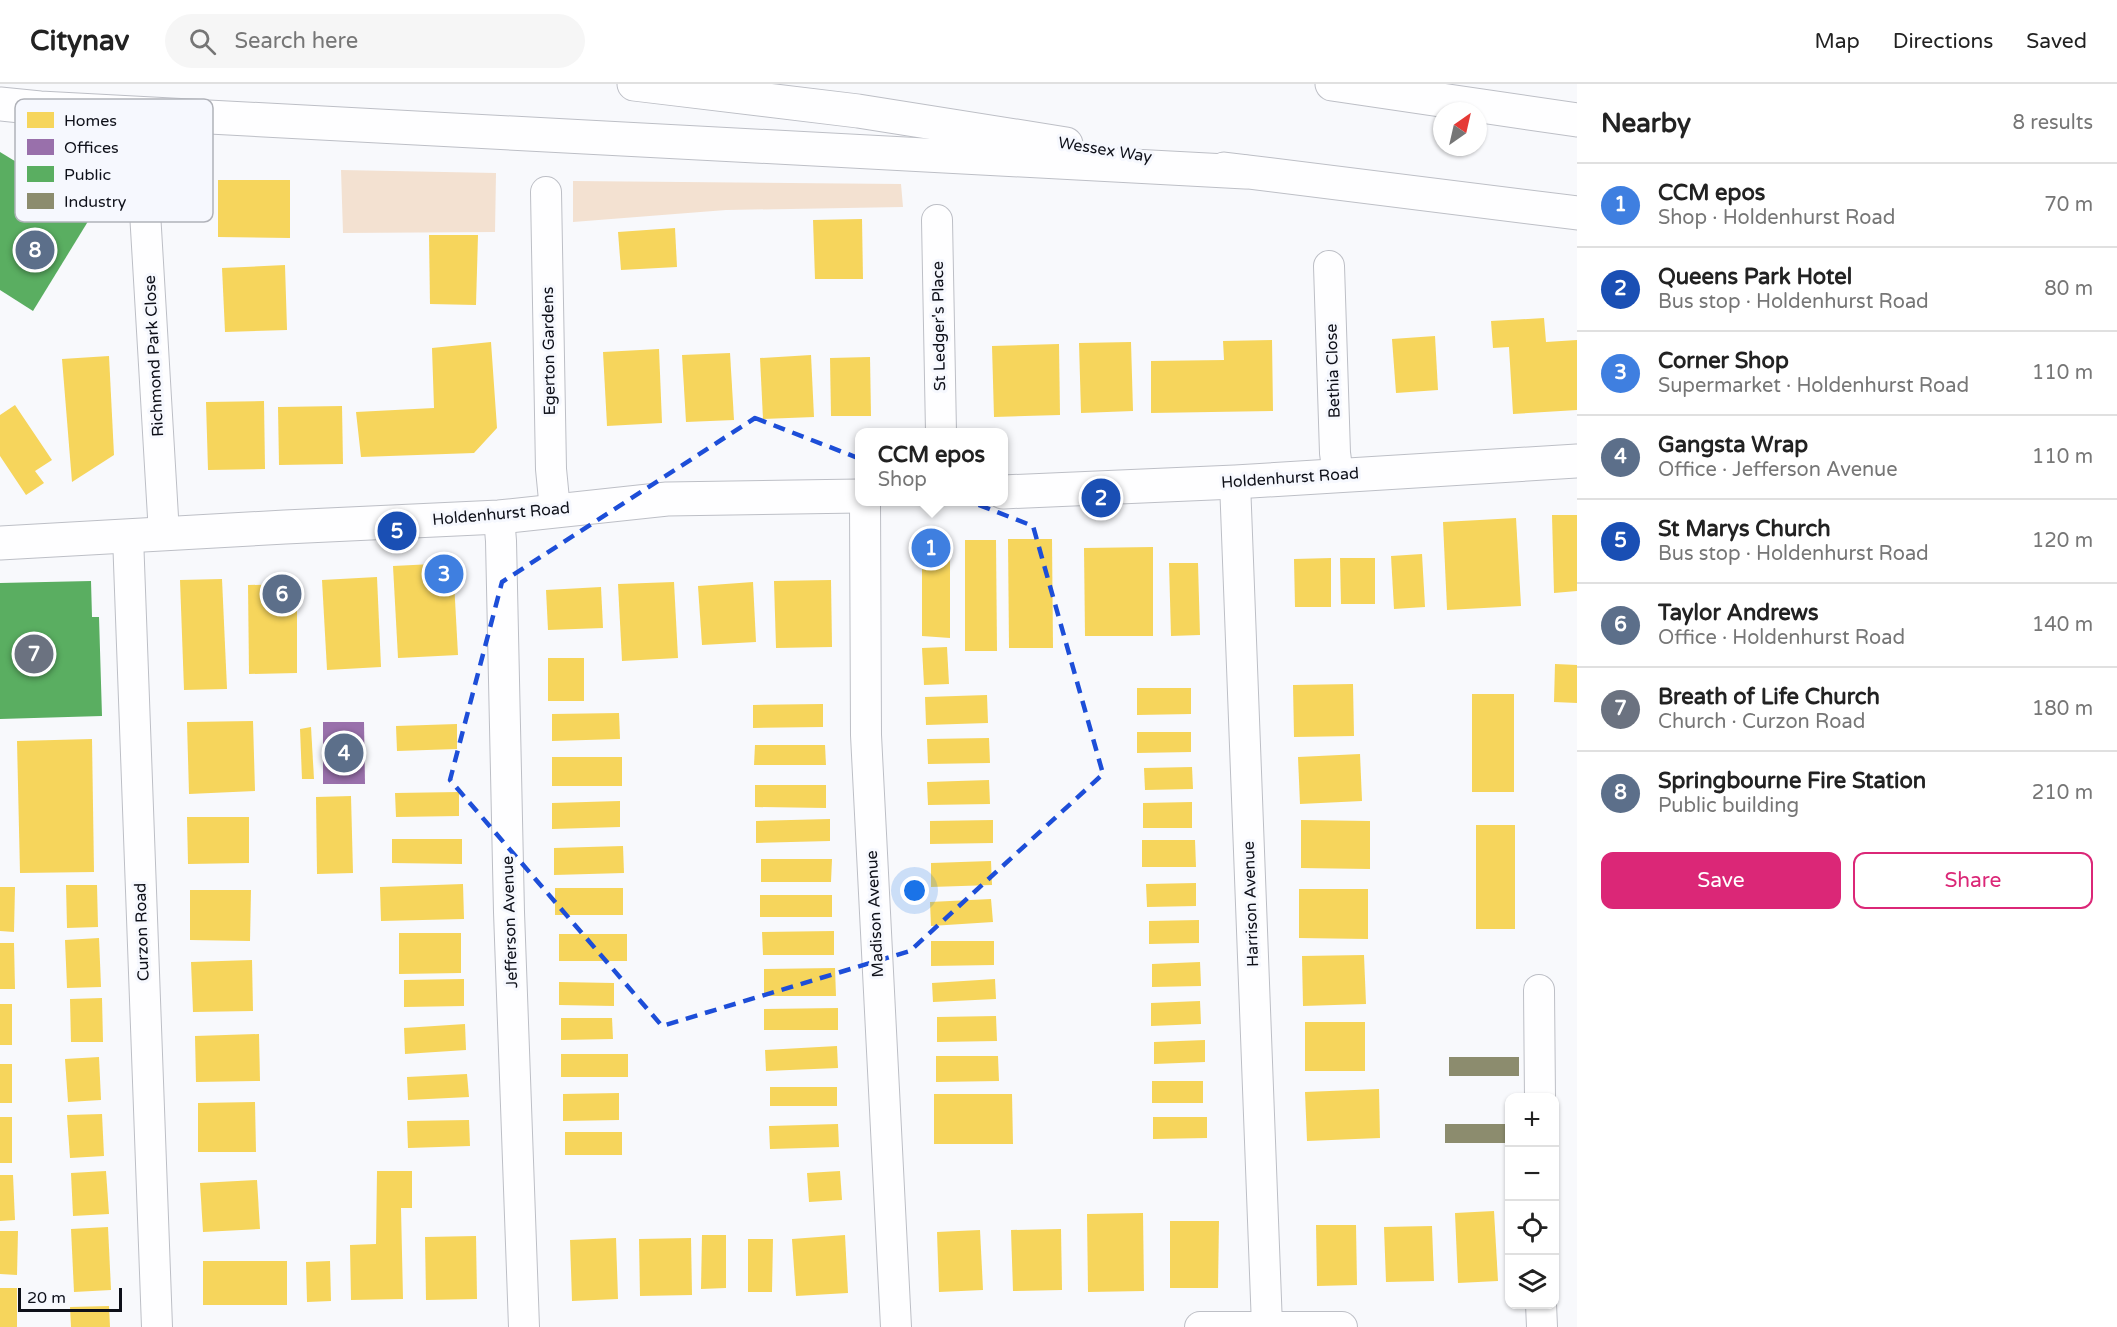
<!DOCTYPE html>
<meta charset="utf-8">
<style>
:root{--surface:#fff;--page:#f6f6f6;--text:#222;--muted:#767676;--line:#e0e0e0;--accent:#db2777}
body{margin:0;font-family:"Varela Round",sans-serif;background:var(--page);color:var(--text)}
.controls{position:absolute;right:18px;bottom:18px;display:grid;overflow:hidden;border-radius:12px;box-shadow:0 2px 4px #0004}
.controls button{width:54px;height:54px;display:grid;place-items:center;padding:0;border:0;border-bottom:2px solid var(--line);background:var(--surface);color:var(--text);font:30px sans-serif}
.compass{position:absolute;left:1433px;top:18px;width:54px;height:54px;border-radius:50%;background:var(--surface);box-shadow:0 2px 4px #0004;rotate:34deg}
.scale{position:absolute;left:18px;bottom:15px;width:104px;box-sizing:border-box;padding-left:6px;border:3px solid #0e1019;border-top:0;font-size:16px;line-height:21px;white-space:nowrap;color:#0e1019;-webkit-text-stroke:4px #f6f8fe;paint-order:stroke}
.you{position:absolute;left:915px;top:807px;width:21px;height:21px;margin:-15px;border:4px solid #fff;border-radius:50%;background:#1a73e8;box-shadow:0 0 0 9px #1a73e833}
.badge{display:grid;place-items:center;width:39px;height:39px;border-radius:50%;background:var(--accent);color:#fff;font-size:20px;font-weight:700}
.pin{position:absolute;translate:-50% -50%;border:3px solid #fff;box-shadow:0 2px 6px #0006}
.popup{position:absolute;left:855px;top:344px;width:153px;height:78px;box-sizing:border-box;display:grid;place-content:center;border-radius:12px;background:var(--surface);filter:drop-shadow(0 2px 4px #0005);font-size:20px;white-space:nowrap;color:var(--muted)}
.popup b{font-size:22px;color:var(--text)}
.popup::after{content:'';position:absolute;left:50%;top:100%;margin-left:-12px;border:12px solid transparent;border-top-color:var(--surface)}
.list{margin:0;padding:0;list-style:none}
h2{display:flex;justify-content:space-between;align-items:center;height:78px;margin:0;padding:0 24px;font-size:26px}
h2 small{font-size:20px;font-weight:400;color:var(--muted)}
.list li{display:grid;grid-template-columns:39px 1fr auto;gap:18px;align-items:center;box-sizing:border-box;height:84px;padding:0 24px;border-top:2px solid var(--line)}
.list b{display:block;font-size:22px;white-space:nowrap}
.list p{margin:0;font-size:20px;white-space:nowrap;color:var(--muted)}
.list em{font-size:20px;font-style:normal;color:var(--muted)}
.actions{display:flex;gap:12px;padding:18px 24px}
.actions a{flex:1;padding:14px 0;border:2px solid var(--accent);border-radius:12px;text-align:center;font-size:21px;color:var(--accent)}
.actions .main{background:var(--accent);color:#fff}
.icon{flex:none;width:33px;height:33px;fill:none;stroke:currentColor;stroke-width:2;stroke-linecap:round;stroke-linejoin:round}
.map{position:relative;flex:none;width:1577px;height:1243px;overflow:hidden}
header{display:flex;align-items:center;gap:36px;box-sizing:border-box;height:84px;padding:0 30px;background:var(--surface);border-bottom:2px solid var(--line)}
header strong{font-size:28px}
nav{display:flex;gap:33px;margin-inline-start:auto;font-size:21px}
.search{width:420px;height:54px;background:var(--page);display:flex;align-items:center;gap:15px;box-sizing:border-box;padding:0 21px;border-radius:33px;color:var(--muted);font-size:22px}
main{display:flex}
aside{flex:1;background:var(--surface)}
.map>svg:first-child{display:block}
.green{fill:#f3e1d1}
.homes{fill:#f6d55c}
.offices{fill:#9970ab}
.public{fill:#5aae61}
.industry{fill:#8c8c6e}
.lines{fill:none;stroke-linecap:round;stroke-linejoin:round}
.street-casing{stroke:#bdbfc6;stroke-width:32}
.primary-casing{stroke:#bdbfc6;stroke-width:35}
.highway-casing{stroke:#bdbfc6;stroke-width:35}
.street{stroke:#fefeff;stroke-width:30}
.primary{stroke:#fefeff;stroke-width:33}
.highway{stroke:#fefeff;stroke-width:33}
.marked{fill:none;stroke:#1d4ed8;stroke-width:4.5;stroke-dasharray:12 8;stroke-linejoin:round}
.labels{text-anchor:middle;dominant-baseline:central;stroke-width:6;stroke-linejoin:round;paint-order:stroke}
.street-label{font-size:16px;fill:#0e1019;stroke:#f6f8fe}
.key{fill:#f6f8fe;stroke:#b0b2b9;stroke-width:1.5}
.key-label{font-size:16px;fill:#0e1019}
</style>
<header>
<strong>Citynav</strong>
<div class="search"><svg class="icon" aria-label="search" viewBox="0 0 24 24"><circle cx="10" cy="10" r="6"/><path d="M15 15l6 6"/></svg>Search here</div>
<nav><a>Map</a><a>Directions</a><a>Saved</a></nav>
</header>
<main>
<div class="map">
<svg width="1577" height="1243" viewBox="0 0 1577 1243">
<rect width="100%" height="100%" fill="#f8f9fc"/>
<!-- green -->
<g class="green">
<path d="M 341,86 L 496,89 L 495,148 L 343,149 Z"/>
<path d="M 573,97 L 901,100 L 903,123 L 726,126 L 573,138 Z"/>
</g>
<!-- homes -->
<g class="homes">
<path d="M 218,96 L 290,96 L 290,154 L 218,153 Z"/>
<path d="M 862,135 L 863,195 L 815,195 L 813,136 Z"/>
<path d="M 675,144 L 677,183 L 621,186 L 618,148 Z"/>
<path d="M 429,151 L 478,151 L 476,221 L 430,220 Z"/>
<path d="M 285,181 L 287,246 L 225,248 L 222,184 Z"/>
<path d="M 1544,234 L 1546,258 L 1577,256 L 1577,326 L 1513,330 L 1509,263 L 1493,264 L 1491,237 Z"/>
<path d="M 1435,252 L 1438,306 L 1396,309 L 1392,255 Z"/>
<path d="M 1272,256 L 1273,327 L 1151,329 L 1151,277 L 1224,276 L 1223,257 Z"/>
<path d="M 491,258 L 497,344 L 474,369 L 361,373 L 356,328 L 434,324 L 432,264 Z"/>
<path d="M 1131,258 L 1133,327 L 1081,329 L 1079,259 Z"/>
<path d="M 1059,260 L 1060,331 L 994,333 L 992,262 Z"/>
<path d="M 659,265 L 662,339 L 607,342 L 603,268 Z"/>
<path d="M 730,269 L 734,336 L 686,338 L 682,271 Z"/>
<path d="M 811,271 L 814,333 L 763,335 L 760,274 Z"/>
<path d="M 109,272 L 114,371 L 72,398 L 62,275 Z"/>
<path d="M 870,273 L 871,332 L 831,332 L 830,274 Z"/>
<path d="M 264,317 L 265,385 L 208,386 L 206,318 Z"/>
<path d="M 15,321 L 52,376 L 35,387 L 44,399 L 26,411 L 0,372 L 0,331 Z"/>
<path d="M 342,322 L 343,380 L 279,381 L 278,323 Z"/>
<path d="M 1552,431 L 1577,431 L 1577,507 L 1554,509 Z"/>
<path d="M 1516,434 L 1521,522 L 1447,526 L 1443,438 Z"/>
<path d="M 950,454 L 950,554 L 922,552 L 922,455 Z"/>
<path d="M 1008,455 L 1052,455 L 1053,564 L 1009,564 Z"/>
<path d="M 965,456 L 996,456 L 997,567 L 965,567 Z"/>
<path d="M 1153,463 L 1153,552 L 1085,552 L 1084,464 Z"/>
<path d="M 1422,470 L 1425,523 L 1394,525 L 1391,472 Z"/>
<path d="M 1331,474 L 1331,523 L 1295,523 L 1294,475 Z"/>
<path d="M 1340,474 L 1375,474 L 1375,520 L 1341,520 Z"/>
<path d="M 453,479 L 458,571 L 398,574 L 393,482 Z"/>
<path d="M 1169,479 L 1198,479 L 1200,551 L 1171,552 Z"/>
<path d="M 377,493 L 381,583 L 327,586 L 322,496 Z"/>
<path d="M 222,495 L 227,605 L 184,606 L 180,496 Z"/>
<path d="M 831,496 L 832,563 L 776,564 L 774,497 Z"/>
<path d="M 674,498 L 678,574 L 622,577 L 618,500 Z"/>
<path d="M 753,498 L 756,558 L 702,561 L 698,502 Z"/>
<path d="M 297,500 L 297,589 L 249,590 L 248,501 Z"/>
<path d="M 601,503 L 603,544 L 548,546 L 546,506 Z"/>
<path d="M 947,563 L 949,600 L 924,601 L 922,564 Z"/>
<rect x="548" y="574" width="36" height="43"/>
<path d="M 1555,580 L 1577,581 L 1577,619 L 1554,618 Z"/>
<path d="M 1353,600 L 1354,652 L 1294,653 L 1293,601 Z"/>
<path d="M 1137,604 L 1191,604 L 1191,630 L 1137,631 Z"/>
<rect x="1472" y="610" width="42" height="98"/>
<path d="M 987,611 L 988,639 L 926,641 L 925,613 Z"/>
<path d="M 823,620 L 823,643 L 753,644 L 753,621 Z"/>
<path d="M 619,629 L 620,655 L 552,657 L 552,630 Z"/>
<path d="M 253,637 L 255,707 L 189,710 L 187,638 Z"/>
<path d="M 457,640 L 457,665 L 397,667 L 396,642 Z"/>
<path d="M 311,643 L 314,695 L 302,695 L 300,645 Z"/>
<path d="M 1137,648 L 1191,648 L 1191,668 L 1137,669 Z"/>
<path d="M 989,654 L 990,679 L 928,680 L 927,655 Z"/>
<path d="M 92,655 L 94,788 L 20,789 L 17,657 Z"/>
<path d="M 755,661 L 825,661 L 826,681 L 754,681 Z"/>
<path d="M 1360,670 L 1362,717 L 1300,720 L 1298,673 Z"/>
<rect x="552" y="673" width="70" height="29"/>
<path d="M 1192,683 L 1193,705 L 1145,706 L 1144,684 Z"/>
<path d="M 989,696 L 990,720 L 928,721 L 927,698 Z"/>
<path d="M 755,701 L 826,701 L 826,724 L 755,723 Z"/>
<path d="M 459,708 L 459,732 L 396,733 L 395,709 Z"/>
<path d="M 351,712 L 353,789 L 317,790 L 316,713 Z"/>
<path d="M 620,717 L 620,743 L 552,745 L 552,719 Z"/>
<path d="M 1192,718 L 1192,744 L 1143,744 L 1143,719 Z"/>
<path d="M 187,733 L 249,733 L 249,779 L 188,780 Z"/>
<path d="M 830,735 L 830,757 L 756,759 L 756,737 Z"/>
<path d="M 993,736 L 993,759 L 930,760 L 930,737 Z"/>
<path d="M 1301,736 L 1370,737 L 1370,785 L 1301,784 Z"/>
<rect x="1476" y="741" width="39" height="104"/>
<path d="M 392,755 L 462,755 L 462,780 L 392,779 Z"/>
<path d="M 1142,756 L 1195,756 L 1196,783 L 1142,783 Z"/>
<path d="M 623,762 L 624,789 L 554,791 L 554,764 Z"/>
<path d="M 761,775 L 832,775 L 831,798 L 761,798 Z"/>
<path d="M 991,777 L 992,801 L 931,803 L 931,779 Z"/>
<path d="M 1196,799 L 1196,822 L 1147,823 L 1146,800 Z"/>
<path d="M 463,800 L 464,835 L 381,837 L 380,803 Z"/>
<path d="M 66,801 L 97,801 L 98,843 L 67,844 Z"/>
<path d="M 0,803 L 15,803 L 14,848 L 0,847 Z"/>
<rect x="555" y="804" width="68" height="27"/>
<path d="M 1299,805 L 1368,805 L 1368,855 L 1299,854 Z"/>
<path d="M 190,806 L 251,806 L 250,857 L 190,856 Z"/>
<rect x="760" y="811" width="72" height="22"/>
<path d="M 991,815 L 993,838 L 931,842 L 930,818 Z"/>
<path d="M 1199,836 L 1199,859 L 1149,860 L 1149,837 Z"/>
<path d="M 834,847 L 834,871 L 763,871 L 762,848 Z"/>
<path d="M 399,849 L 461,849 L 461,889 L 399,890 Z"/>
<rect x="559" y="850" width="68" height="27"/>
<path d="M 99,854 L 101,903 L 67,904 L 65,856 Z"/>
<path d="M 931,857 L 994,857 L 994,881 L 931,882 Z"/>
<path d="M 0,859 L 14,859 L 15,905 L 0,905 Z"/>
<path d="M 1364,871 L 1366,920 L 1303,922 L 1302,872 Z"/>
<path d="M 252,876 L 253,927 L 193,928 L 191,878 Z"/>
<path d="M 1200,878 L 1201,902 L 1152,903 L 1152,880 Z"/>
<path d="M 835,884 L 836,912 L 764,912 L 764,885 Z"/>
<path d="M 464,895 L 464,922 L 404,923 L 404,896 Z"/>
<path d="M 995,895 L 996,915 L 933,918 L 932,899 Z"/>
<path d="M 559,898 L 614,899 L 614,922 L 559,921 Z"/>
<path d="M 102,914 L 103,958 L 71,958 L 70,915 Z"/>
<path d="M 1200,917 L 1201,940 L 1151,942 L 1151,919 Z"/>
<rect x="0" y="920" width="12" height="41"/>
<path d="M 838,924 L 838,946 L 764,946 L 764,925 Z"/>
<path d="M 996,932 L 997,957 L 937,958 L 937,933 Z"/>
<path d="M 561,934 L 612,934 L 613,955 L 561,956 Z"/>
<rect x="1305" y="938" width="60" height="49"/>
<path d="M 465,940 L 466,966 L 405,970 L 404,944 Z"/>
<path d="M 259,950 L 260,997 L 196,998 L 195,952 Z"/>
<path d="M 1205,956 L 1205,978 L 1154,980 L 1154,958 Z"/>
<path d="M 837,962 L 838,984 L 766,987 L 765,966 Z"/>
<rect x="561" y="970" width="67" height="23"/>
<path d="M 936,972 L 998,972 L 999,997 L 936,998 Z"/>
<path d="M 99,973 L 101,1016 L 68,1018 L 65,975 Z"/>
<rect x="0" y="980" width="12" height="39"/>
<path d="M 467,990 L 469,1013 L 408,1016 L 407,993 Z"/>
<rect x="1152" y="997" width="51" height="22"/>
<rect x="770" y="1003" width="67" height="19"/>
<path d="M 1379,1005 L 1380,1054 L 1307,1057 L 1305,1008 Z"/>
<path d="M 619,1009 L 619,1036 L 563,1037 L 563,1010 Z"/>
<path d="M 934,1010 L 1012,1010 L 1013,1060 L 934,1060 Z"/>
<path d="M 255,1018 L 256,1068 L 198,1068 L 198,1019 Z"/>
<path d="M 102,1030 L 104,1072 L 70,1074 L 67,1031 Z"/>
<rect x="0" y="1033" width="12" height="46"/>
<path d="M 1153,1033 L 1207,1033 L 1207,1054 L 1153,1055 Z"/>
<path d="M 469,1036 L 470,1062 L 408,1064 L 407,1037 Z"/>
<path d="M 838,1040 L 839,1063 L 770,1065 L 769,1042 Z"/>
<rect x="565" y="1048" width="57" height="23"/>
<path d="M 106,1087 L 109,1130 L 73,1132 L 71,1089 Z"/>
<path d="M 377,1087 L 412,1087 L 412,1124 L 401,1124 L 403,1215 L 351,1216 L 350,1161 L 376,1160 Z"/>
<path d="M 840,1087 L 842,1116 L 809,1118 L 807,1089 Z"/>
<path d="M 0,1091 L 13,1091 L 15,1136 L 0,1137 Z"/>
<path d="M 257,1096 L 260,1145 L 203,1148 L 200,1099 Z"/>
<path d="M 1494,1127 L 1498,1197 L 1458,1199 L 1455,1129 Z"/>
<path d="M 1143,1129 L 1144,1207 L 1088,1208 L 1087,1130 Z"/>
<path d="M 1170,1137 L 1219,1137 L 1218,1204 L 1170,1204 Z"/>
<path d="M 1316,1141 L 1356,1141 L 1357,1201 L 1317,1202 Z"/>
<path d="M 1432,1142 L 1434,1197 L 1386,1198 L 1384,1143 Z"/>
<path d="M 108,1143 L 111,1206 L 74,1208 L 71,1145 Z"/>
<path d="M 1061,1145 L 1062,1206 L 1013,1207 L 1011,1146 Z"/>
<path d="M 980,1146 L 983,1206 L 939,1208 L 937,1148 Z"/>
<path d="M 0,1147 L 18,1147 L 17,1191 L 0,1190 Z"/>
<path d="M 702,1151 L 726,1151 L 726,1204 L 701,1205 Z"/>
<path d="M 845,1151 L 848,1209 L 796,1212 L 792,1155 Z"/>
<path d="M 476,1152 L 477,1215 L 426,1216 L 425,1153 Z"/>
<path d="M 616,1154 L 618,1215 L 572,1217 L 570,1156 Z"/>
<path d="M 691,1154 L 692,1211 L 640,1212 L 639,1155 Z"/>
<path d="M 748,1155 L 773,1155 L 772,1208 L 748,1208 Z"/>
<rect x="203" y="1177" width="84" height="44"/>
<path d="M 330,1177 L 331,1217 L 307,1218 L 306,1178 Z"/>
<rect x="0" y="1204" width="17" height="39"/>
<path d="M 109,1222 L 110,1243 L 71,1243 L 70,1223 Z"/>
</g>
<!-- offices -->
<path class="offices" d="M 323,638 L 364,638 L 365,700 L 323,700 Z"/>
<!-- public -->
<g class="public">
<path d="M 0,68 L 95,126 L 33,227 L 0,206 Z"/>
<path d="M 91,497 L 92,533 L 99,533 L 102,632 L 0,635 L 0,499 Z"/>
</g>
<!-- industry -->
<g class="industry">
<rect x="1449" y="973" width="70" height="19"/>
<rect x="1445" y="1040" width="65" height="19"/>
</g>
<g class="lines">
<defs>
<g id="street">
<path d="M 143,94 L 164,450"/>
<path d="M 546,108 L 551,385 L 555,426"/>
<path d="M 937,136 L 941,348"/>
<path d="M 1329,182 L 1335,369 L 1338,391"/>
<path d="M 1235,398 L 1267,1242"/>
<path d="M 865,418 L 866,651 L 896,1243"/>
<path d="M 499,433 L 501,457 L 509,828 L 524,1243"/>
<path d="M 128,452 L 157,1243"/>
<path d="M 1539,906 L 1540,1014"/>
<path d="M 1541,1220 L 1542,1243"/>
<path d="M 1200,1243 L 1342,1243"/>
</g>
<g id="primary">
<path d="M 1003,408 L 1235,398 L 1577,377"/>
<path d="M 0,459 L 285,443 L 499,433 L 667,415 L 859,412"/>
</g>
<g id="highway">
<path d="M 634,0 L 858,27 L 1066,60"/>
<path d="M 1332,0 L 1577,36"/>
<path d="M 0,20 L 40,24 L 1245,88"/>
<path d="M 1224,85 L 1577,129"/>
</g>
</defs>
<!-- street casing -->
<use href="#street" class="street-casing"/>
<!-- primary casing -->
<use href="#primary" class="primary-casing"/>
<!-- highway casing -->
<use href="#highway" class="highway-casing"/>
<!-- street -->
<use href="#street" class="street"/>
<!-- primary -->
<use href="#primary" class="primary"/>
<!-- highway -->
<use href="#highway" class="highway"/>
</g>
<!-- marked area -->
<path class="marked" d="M 755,334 L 1033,442 L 1103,690 L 910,867 L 662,942 L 450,696 L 502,498 Z"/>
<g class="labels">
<!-- street labels -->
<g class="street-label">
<text transform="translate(1105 66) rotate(9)">Wessex Way</text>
<text transform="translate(939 242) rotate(-91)">St Ledger's Place</text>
<text transform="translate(549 267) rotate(-91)">Egerton Gardens</text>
<text transform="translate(154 272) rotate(-93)">Richmond Park Close</text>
<text transform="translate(1333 287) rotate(-92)">Bethia Close</text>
<text transform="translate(1290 394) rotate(-4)">Holdenhurst Road</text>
<text transform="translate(501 430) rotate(-5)">Holdenhurst Road</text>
<text transform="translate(1251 820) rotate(-92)">Harrison Avenue</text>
<text transform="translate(875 830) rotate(-93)">Madison Avenue</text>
<text transform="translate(510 838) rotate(-92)">Jefferson Avenue</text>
<text transform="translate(142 848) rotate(-92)">Curzon Road</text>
</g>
</g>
<!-- legend -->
<rect x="15" y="15" width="198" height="123" rx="9" class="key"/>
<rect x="27" y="28" width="27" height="16" fill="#f6d55c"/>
<rect x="27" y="55" width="27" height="16" fill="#9970ab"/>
<rect x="27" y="82" width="27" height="16" fill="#5aae61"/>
<rect x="27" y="109" width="27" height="16" fill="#8c8c6e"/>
<g class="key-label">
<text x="64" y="42">Homes</text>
<text x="64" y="69">Offices</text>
<text x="64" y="96">Public</text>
<text x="64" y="123">Industry</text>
</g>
</svg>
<div class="controls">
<button>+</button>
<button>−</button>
<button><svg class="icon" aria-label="locate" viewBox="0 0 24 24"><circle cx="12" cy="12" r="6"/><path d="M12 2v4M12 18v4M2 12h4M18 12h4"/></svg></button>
<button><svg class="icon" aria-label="layers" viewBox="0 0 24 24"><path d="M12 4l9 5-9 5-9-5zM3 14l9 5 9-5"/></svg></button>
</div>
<svg class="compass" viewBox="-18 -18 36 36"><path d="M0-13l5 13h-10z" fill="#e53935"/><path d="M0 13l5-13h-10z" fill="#767676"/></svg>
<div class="scale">20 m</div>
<div class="you"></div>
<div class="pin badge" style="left:931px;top:464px;background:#3f7fe0">1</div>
<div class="popup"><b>CCM epos</b>Shop</div>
<div class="pin badge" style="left:1101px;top:414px;background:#1a4fb4">2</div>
<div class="pin badge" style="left:444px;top:490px;background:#3f7fe0">3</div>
<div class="pin badge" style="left:344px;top:669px;background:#5c6f8a">4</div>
<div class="pin badge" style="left:397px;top:447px;background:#1a4fb4">5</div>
<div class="pin badge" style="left:282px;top:510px;background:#5c6f8a">6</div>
<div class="pin badge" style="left:34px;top:570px;background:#6b7280">7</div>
<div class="pin badge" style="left:35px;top:166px;background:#5c6f8a">8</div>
</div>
<aside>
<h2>Nearby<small>8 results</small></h2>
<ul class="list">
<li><span class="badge" style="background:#3f7fe0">1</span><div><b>CCM epos</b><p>Shop · Holdenhurst Road</p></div><em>70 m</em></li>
<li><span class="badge" style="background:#1a4fb4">2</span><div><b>Queens Park Hotel</b><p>Bus stop · Holdenhurst Road</p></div><em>80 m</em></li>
<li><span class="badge" style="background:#3f7fe0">3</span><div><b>Corner Shop</b><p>Supermarket · Holdenhurst Road</p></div><em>110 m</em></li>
<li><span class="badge" style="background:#5c6f8a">4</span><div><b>Gangsta Wrap</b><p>Office · Jefferson Avenue</p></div><em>110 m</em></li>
<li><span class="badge" style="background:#1a4fb4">5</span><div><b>St Marys Church</b><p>Bus stop · Holdenhurst Road</p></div><em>120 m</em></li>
<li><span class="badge" style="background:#5c6f8a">6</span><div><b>Taylor Andrews</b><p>Office · Holdenhurst Road</p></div><em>140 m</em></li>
<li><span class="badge" style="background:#6b7280">7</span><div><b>Breath of Life Church</b><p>Church · Curzon Road</p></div><em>180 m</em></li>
<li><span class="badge" style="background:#5c6f8a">8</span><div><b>Springbourne Fire Station</b><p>Public building</p></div><em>210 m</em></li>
</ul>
<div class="actions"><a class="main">Save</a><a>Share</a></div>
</aside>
</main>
